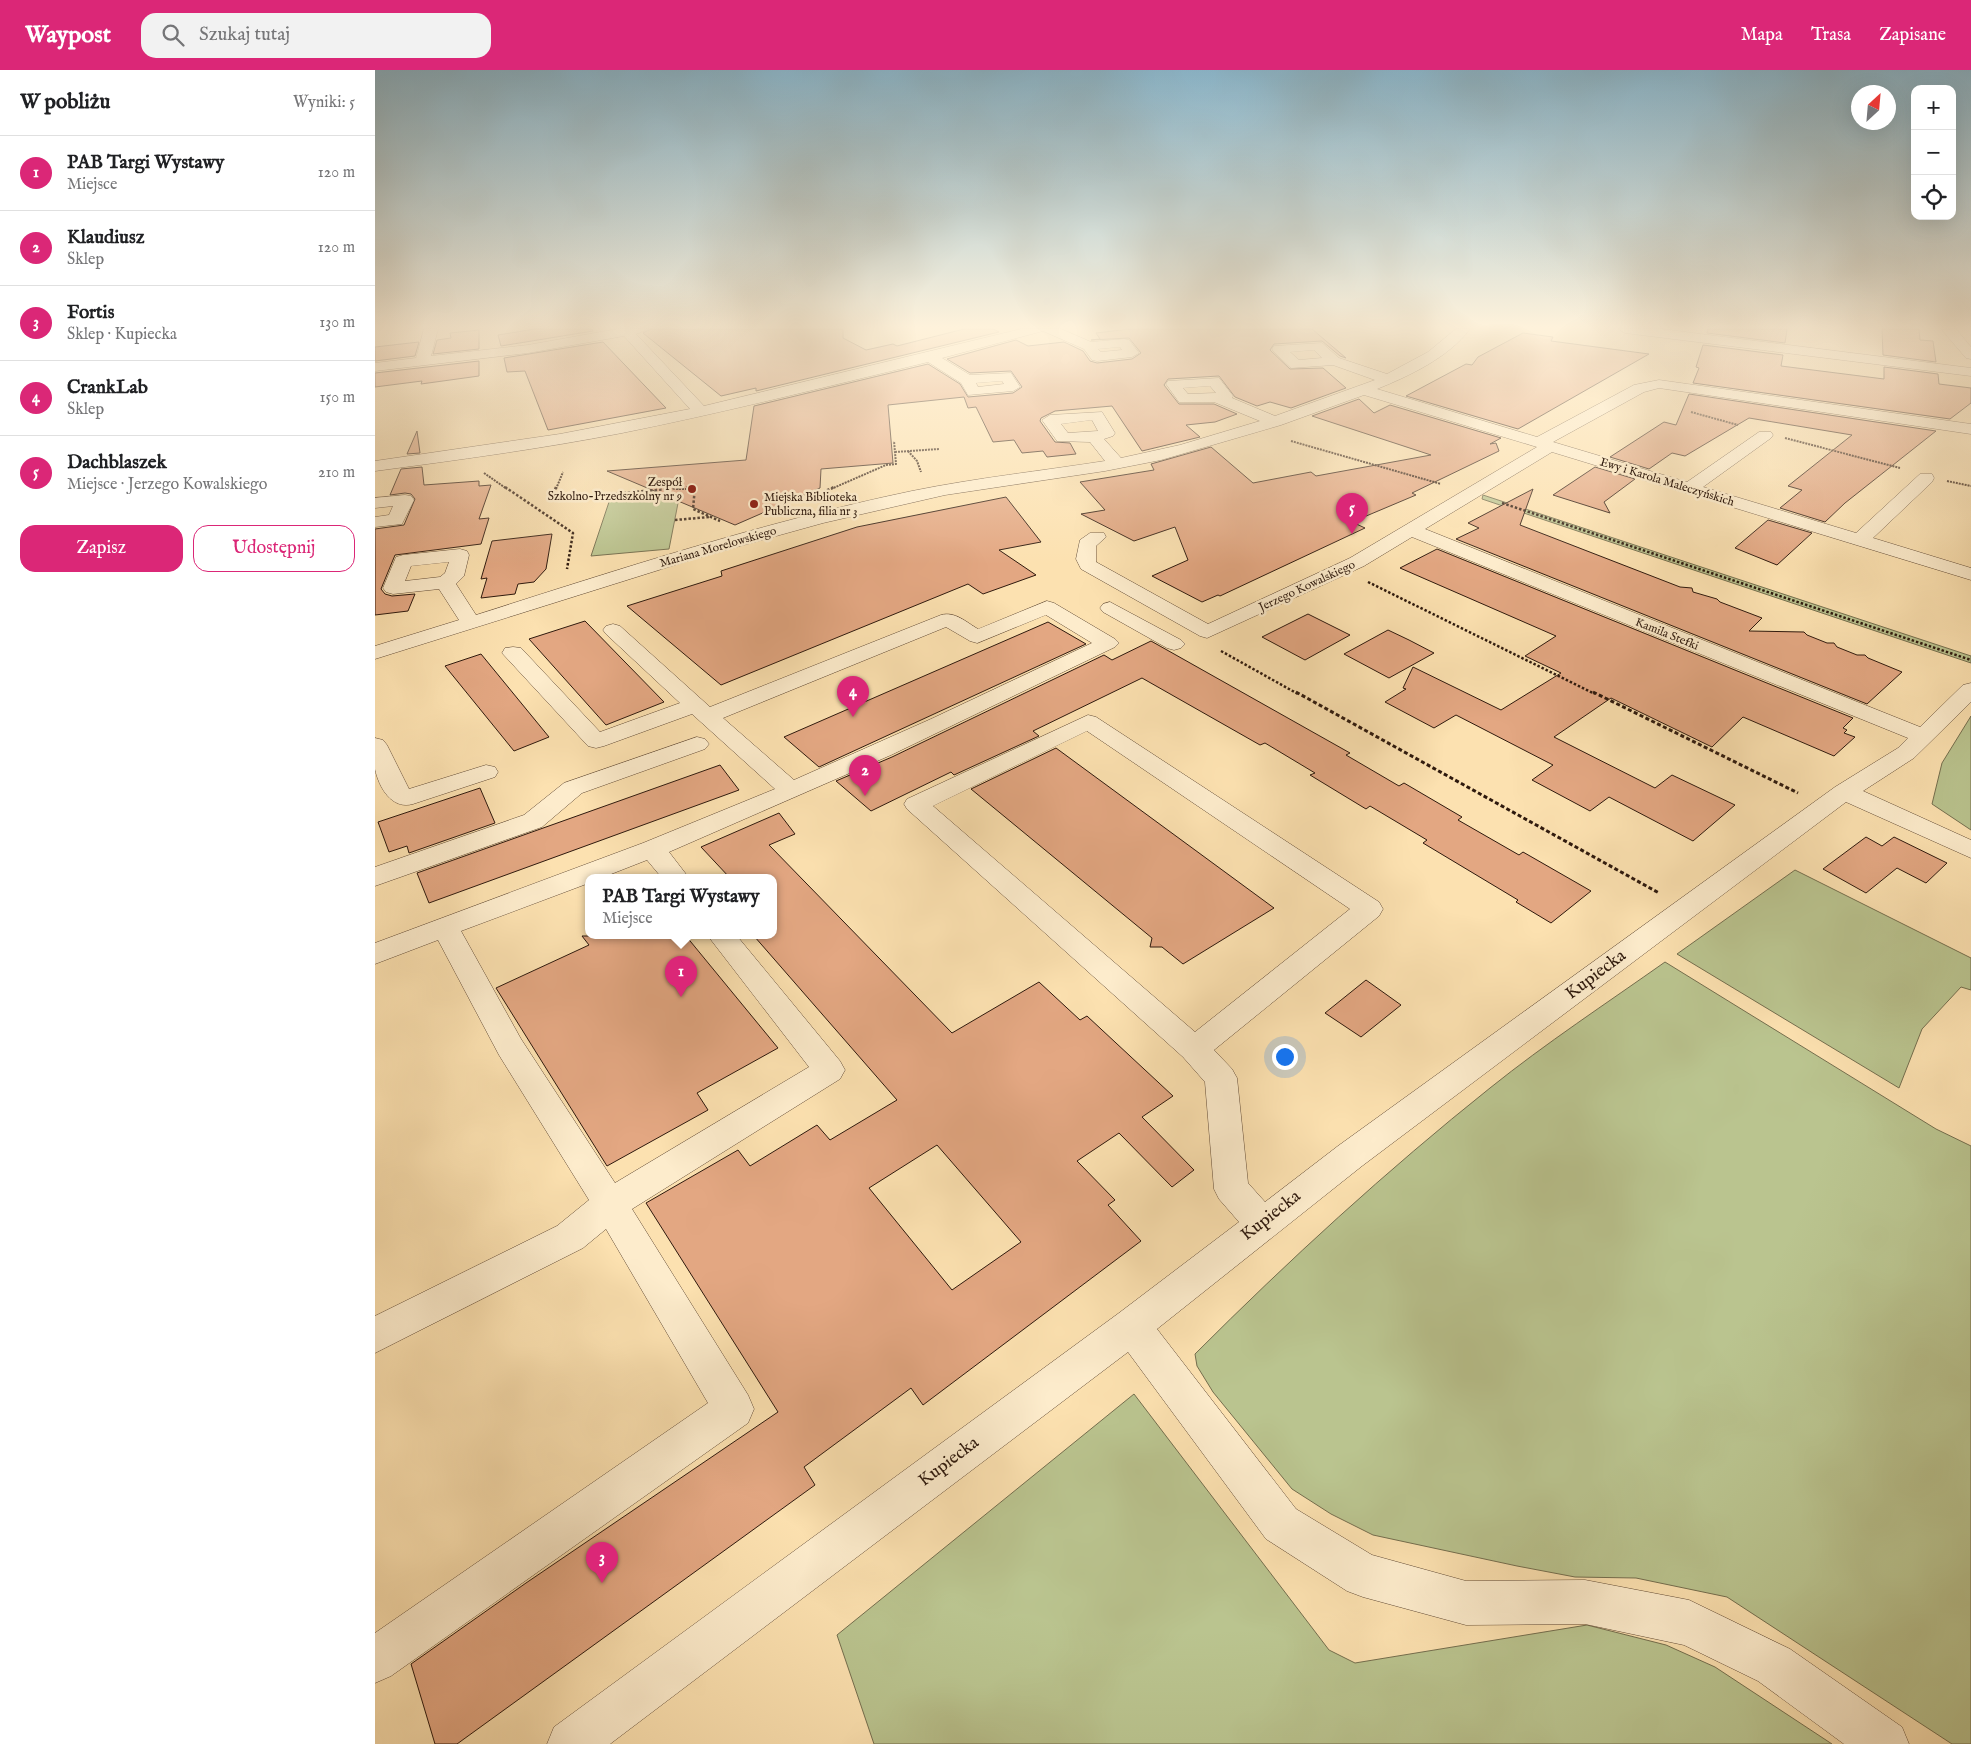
<!DOCTYPE html>
<html lang="pl">
<meta charset="utf-8">
<style>
:root{--surface:#fff;--page:#f2f2f2;--text:#202124;--muted:#757577;--line:#e0e0e0;--accent:#db2777}
body{margin:0;font-family:"IM FELL English",serif;background:var(--page);color:var(--text)}
.controls{position:absolute;right:15px;top:15px;display:grid;overflow:hidden;border-radius:10px;box-shadow:0 5px 20px #0002}
.controls button{width:45px;height:45px;display:grid;place-items:center;padding:0;border:0;border-bottom:1px solid var(--line);background:var(--surface);color:var(--text);font:25px sans-serif}
.compass{position:absolute;left:1476px;top:15px;width:45px;height:45px;border-radius:50%;background:var(--surface);box-shadow:0 5px 20px #0002;rotate:26deg}
.you{position:absolute;left:909px;top:986px;width:18px;height:18px;margin:-12px;border:4px solid #fff;border-radius:50%;background:#1a73e8;box-shadow:0 0 0 8px #1a73e833}
.badge{display:grid;place-items:center;width:32px;height:32px;border-radius:50%;background:var(--accent);color:#fff;font-size:16px;font-weight:700}
.pin{position:absolute;translate:-50% -41px;filter:drop-shadow(0 1px 2px #0008)}
.pin::after{content:'';position:absolute;top:26px;width:18px;height:15px;background:inherit;clip-path:polygon(0 0,100% 0,50% 100%)}
.popup{position:absolute;left:210px;top:804px;width:192px;height:65px;box-sizing:border-box;display:grid;place-content:center;border-radius:10px;background:var(--surface);filter:drop-shadow(0 1px 4px #0005);font-size:16px;white-space:nowrap;color:var(--muted)}
.popup b{font-size:19px;color:var(--text)}
.popup::after{content:'';position:absolute;left:50%;top:100%;margin-left:-10px;border:10px solid transparent;border-top-color:var(--surface)}
.list{margin:0;padding:0;list-style:none}
h2{display:flex;justify-content:space-between;align-items:center;height:65px;margin:0;padding:0 20px;font-size:21px}
h2 small{font-size:16px;font-weight:400;color:var(--muted)}
.list li{display:grid;grid-template-columns:32px 1fr auto;gap:15px;align-items:center;box-sizing:border-box;height:75px;padding:0 20px;border-top:1px solid var(--line)}
.list b{display:block;font-size:19px;white-space:nowrap}
.list p{margin:0;font-size:16px;white-space:nowrap;color:var(--muted)}
.list em{font-size:16px;font-style:normal;color:var(--muted)}
.actions{display:flex;gap:10px;padding:15px 20px}
.actions a{flex:1;padding:11px 0;border:1px solid var(--accent);border-radius:15px;text-align:center;font-size:18px;color:var(--accent)}
.actions .main{background:var(--accent);color:#fff}
.icon{flex:none;width:28px;height:28px;fill:none;stroke:currentColor;stroke-width:2;stroke-linecap:round;stroke-linejoin:round}
.map{position:relative;flex:none;width:1596px;height:1674px;overflow:hidden}
header{display:flex;align-items:center;gap:30px;box-sizing:border-box;height:70px;padding:0 25px;background:var(--accent);color:#fff}
header strong{font-size:24px}
nav{display:flex;gap:28px;margin-inline-start:auto;font-size:18px}
.search{width:350px;height:45px;background:var(--page);display:flex;align-items:center;gap:12px;box-sizing:border-box;padding:0 18px;border-radius:15px;color:var(--muted);font-size:19px}
main{display:flex}
aside{flex:1;background:var(--surface)}
.map>svg:first-child{display:block}
.green{fill:#bac48f;stroke:#746e4e}
.building{fill:#e3a782;stroke:#2e190d;fill-rule:evenodd}
.lines{fill:none;stroke-linecap:round;stroke-linejoin:round}
.minor-casing{stroke:#624b36;stroke-width:1}
.path-far2{stroke:#2e190d;stroke-width:2;stroke-dasharray:2 1;stroke-linecap:butt}
.path-far1{stroke:#2e190d;stroke-width:2.5;stroke-dasharray:2.5 2;stroke-linecap:butt}
.path{stroke:#2e190d;stroke-width:3;stroke-dasharray:4 2.5;stroke-linecap:butt}
.minor{fill:#fdeccc;fill-rule:evenodd}
.poi-dot{fill:#8f2418;stroke:#fdeccc;stroke-width:2}
.labels{text-anchor:middle;dominant-baseline:central;stroke-width:5;stroke-linejoin:round;paint-order:stroke}
.far-poi-label{font-size:12px;fill:#2e190d;stroke:#fdeccc;text-anchor:end}
.far-street-label{font-size:12px;fill:#2e190d;stroke:#fdeccc}
.near-street-label{font-size:18px;fill:#2e190d;stroke:#fdeccc}
</style>
<header>
<strong>Waypost</strong>
<div class="search"><svg class="icon" aria-label="search" viewBox="0 0 24 24"><circle cx="10" cy="10" r="6"/><path d="M15 15l6 6"/></svg>Szukaj tutaj</div>
<nav><a>Mapa</a><a>Trasa</a><a>Zapisane</a></nav>
</header>
<main>
<aside>
<h2>W pobliżu<small>Wyniki: 5</small></h2>
<ul class="list">
<li><span class="badge">1</span><div><b>PAB Targi Wystawy</b><p>Miejsce</p></div><em>120 m</em></li>
<li><span class="badge">2</span><div><b>Klaudiusz</b><p>Sklep</p></div><em>120 m</em></li>
<li><span class="badge">3</span><div><b>Fortis</b><p>Sklep · Kupiecka</p></div><em>130 m</em></li>
<li><span class="badge">4</span><div><b>CrankLab</b><p>Sklep</p></div><em>150 m</em></li>
<li><span class="badge">5</span><div><b>Dachblaszek</b><p>Miejsce · Jerzego Kowalskiego</p></div><em>210 m</em></li>
</ul>
<div class="actions"><a class="main">Zapisz</a><a>Udostępnij</a></div>
</aside>
<div class="map">
<svg width="1596" height="1674" viewBox="0 0 1596 1674">
<rect width="100%" height="100%" fill="#fce1b0"/>
<filter id="stains"><feTurbulence type="fractalNoise" baseFrequency=".004" numOctaves="4"/><feColorMatrix values="0 0 0 0 .2 0 0 0 0 .09 0 0 0 0 .02 0 0 0 .5 -.17"/></filter>
<radialGradient id="worn" r=".72"><stop offset=".6" stop-color="#630" stop-opacity="0"/><stop offset="1" stop-color="#630" stop-opacity=".3"/></radialGradient>
<!-- green -->
<g class="green">
<path d="M 305,423 L 294,479 L 216,486 L 235,429 Z"/>
<path d="M 1108,425 L 1596,586 L 1596,593 L 1107,429 Z"/>
<path d="M 1596,646 L 1596,760 L 1557,734 L 1567,693 Z"/>
<path d="M 1420,800 L 1596,888 L 1596,920 L 1586,917 L 1547,959 L 1524,1018 L 1302,884 Z"/>
<path d="M 1290,892 L 1561,1059 L 1596,1076 L 1596,1674 L 1577,1674 L 1352,1527 L 1261,1508 L 1200,1507 L 1142,1496 L 998,1465 L 956,1444 L 917,1419 L 838,1322 L 822,1296 L 820,1284 C 914,1190 1011,1101 1115,1018 C 1171,973 1232,933 1290,892 Z"/>
<path d="M 759,1324 L 954,1580 L 980,1593 L 1212,1555 L 1291,1575 L 1340,1597 L 1457,1674 L 499,1674 L 462,1565 Z"/>
</g>
<!-- building -->
<g class="building">
<path d="M 160,259 L 217,259 L 218,261 L 126,276 L 123,265 Z"/>
<path d="M 276,259 L 468,259 L 468,268 L 491,280 L 518,274 L 522,276 L 589,259 L 618,259 L 624,262 L 381,321 L 381,318 L 346,326 L 268,263 Z"/>
<path d="M 755,259 L 937,259 L 971,288 L 965,286 L 947,271 L 899,274 L 895,280 L 915,299 L 948,298 L 971,318 L 916,338 L 895,332 L 882,336 L 860,327 L 844,306 L 793,309 L 789,315 L 804,334 L 839,334 L 862,344 L 840,352 L 811,355 L 825,367 L 767,381 L 737,336 L 680,341 L 666,348 L 665,351 L 680,372 L 695,373 L 701,384 L 672,387 L 668,381 L 647,383 L 639,370 L 618,372 L 601,337 L 593,338 L 589,327 L 513,335 L 518,393 L 446,399 L 445,418 L 360,455 L 232,401 L 371,390 L 379,336 L 553,294 L 585,314 L 593,327 L 638,323 L 647,317 L 636,301 L 595,303 L 572,289 L 641,270 L 653,276 L 689,272 L 708,281 L 715,291 L 722,293 L 757,289 L 766,283 L 754,268 L 716,270 L 725,269 L 721,263 Z"/>
<path d="M 1333,259 L 1412,259 L 1410,273 L 1332,263 Z"/>
<path d="M 1507,259 L 1544,259 L 1545,270 L 1558,271 L 1561,292 L 1508,285 Z"/>
<path d="M 104,260 L 104,279 L 58,284 L 62,270 L 76,268 L 75,263 Z"/>
<path d="M 1148,263 L 1178,267 L 1176,271 L 1274,284 L 1143,359 L 1031,326 L 1091,294 L 1097,295 L 1103,287 Z"/>
<path d="M 44,272 L 40,286 L 0,291 L 0,277 Z"/>
<path d="M 228,272 L 291,338 L 173,360 L 150,301 L 132,302 L 129,288 Z"/>
<path d="M 1328,275 L 1408,285 L 1406,296 L 1509,309 L 1509,297 L 1563,304 L 1564,314 L 1596,318 L 1596,333 L 1575,349 L 1318,313 L 1324,298 L 1321,297 Z"/>
<path d="M 104,291 L 104,306 L 46,314 L 47,311 L 0,317 L 0,303 Z"/>
<path d="M 1314,324 L 1561,361 L 1470,433 L 1450,452 L 1405,438 L 1427,420 L 1413,416 L 1477,365 L 1374,348 L 1310,386 L 1297,383 L 1274,399 L 1235,387 L 1289,352 L 1301,355 Z"/>
<path d="M 984,329 L 999,343 L 1015,335 L 1126,368 L 1115,374 L 1121,373 L 1124,381 L 1037,423 L 1041,425 L 977,452 L 990,458 L 845,526 L 843,525 L 827,532 L 777,506 L 813,490 L 800,457 L 759,471 L 706,444 L 730,440 L 705,412 L 779,400 L 776,394 L 836,377 L 878,413 L 936,402 L 941,406 L 1056,385 L 937,346 Z"/>
<path d="M 42,361 L 45,383 L 32,384 Z"/>
<path d="M 47,397 L 49,415 L 104,411 L 104,416 L 116,415 L 104,449 L 114,448 L 106,474 L 20,485 L 6,519 L 10,524 L 17,526 L 40,524 L 33,541 L 0,545 L 0,459 L 29,455 L 40,429 L 36,424 L 30,423 L 15,425 L 26,399 Z"/>
<path d="M 1220,397 L 1260,409 L 1229,432 L 1235,443 L 1178,425 Z"/>
<path d="M 1158,419 L 1145,455 L 1305,517 L 1317,518 L 1318,522 L 1342,529 L 1345,532 L 1387,548 L 1374,561 L 1429,562 L 1432,565 L 1452,573 L 1459,573 L 1462,577 L 1482,585 L 1490,585 L 1493,588 L 1527,602 L 1492,634 L 1081,469 L 1104,458 L 1093,453 Z"/>
<path d="M 631,427 L 666,472 L 624,480 L 661,505 L 608,524 L 593,514 L 346,615 L 252,536 L 347,506 L 346,501 L 482,457 Z"/>
<path d="M 1393,450 L 1437,463 L 1402,495 L 1360,478 Z"/>
<path d="M 177,464 L 171,499 L 159,512 L 143,514 L 140,524 L 106,528 L 112,508 L 106,509 L 117,471 Z"/>
<path d="M 1062,479 L 1478,648 L 1468,658 L 1472,660 L 1469,663 L 1480,667 L 1459,686 L 1368,647 L 1337,677 L 1236,628 L 1179,667 L 1280,718 L 1297,705 L 1360,735 L 1318,771 L 1234,727 L 1215,741 L 1157,710 L 1178,695 L 1081,645 L 1059,658 L 1010,632 L 1031,619 L 1028,618 L 1038,597 L 1126,640 L 1186,603 L 1150,586 L 1181,566 L 1025,498 Z"/>
<path d="M 933,544 L 975,565 L 930,590 L 887,567 Z"/>
<path d="M 210,551 L 289,632 L 231,655 L 154,569 Z"/>
<path d="M 673,552 L 711,574 L 444,697 L 409,667 Z"/>
<path d="M 1013,560 L 1034,570 L 1059,583 L 1014,608 L 969,584 Z"/>
<path d="M 776,571 L 975,683 L 971,685 L 1024,716 L 1029,713 L 1087,747 L 1083,750 L 1144,785 L 1148,782 L 1216,821 L 1176,853 L 1141,832 L 1143,830 L 1048,773 L 1052,770 L 995,736 L 991,739 L 935,705 L 940,703 L 890,673 L 885,675 L 767,608 L 658,661 L 664,666 L 579,705 L 576,702 L 496,741 L 461,711 L 517,687 L 729,585 L 737,590 Z"/>
<path d="M 106,584 L 174,667 L 139,681 L 70,596 Z"/>
<path d="M 681,678 L 899,838 L 808,894 L 787,877 L 775,877 L 777,868 L 596,719 Z"/>
<path d="M 345,695 L 364,720 L 54,833 L 42,803 Z"/>
<path d="M 105,718 L 120,753 L 34,783 L 32,776 L 14,782 L 3,752 Z"/>
<path d="M 404,743 L 420,764 L 394,775 L 577,963 L 664,912 L 705,950 L 712,946 L 798,1026 L 767,1047 L 819,1100 L 797,1117 L 744,1063 L 702,1091 L 740,1130 L 733,1135 L 766,1171 L 548,1335 L 536,1318 L 429,1397 L 440,1415 L 82,1674 L 60,1674 L 36,1594 L 151,1513 L 403,1342 L 271,1133 L 363,1080 L 375,1096 L 442,1055 L 455,1070 L 522,1030 L 379,866 L 398,866 L 398,808 L 355,808 L 326,777 ZM 562,1075 L 646,1172 L 577,1220 L 494,1118 Z"/>
<path d="M 1491,767 L 1507,776 L 1519,767 L 1572,793 L 1551,813 L 1522,798 L 1491,823 L 1448,799 Z"/>
<path d="M 207,866 L 311,866 L 403,978 L 322,1023 L 333,1040 L 232,1096 L 121,918 L 214,875 Z"/>
<path d="M 991,910 L 1026,935 L 986,967 L 950,943 Z"/>
</g>
<g class="lines">
<defs>
<g id="minor">
<path d="M 49,259 L 63,259 L 56,286 L 153,275 L 242,259 L 274,259 L 261,264 L 329,336 L 646,259 L 686,259 L 716,272 L 749,269 L 754,270 L 764,283 L 757,287 L 722,291 L 717,290 L 709,279 L 668,261 L 567,288 L 595,305 L 636,303 L 645,317 L 638,321 L 593,325 L 586,313 L 553,292 C 451,317 350,342 247,363 C 165,379 82,390 0,401 L 0,391 L 185,364 L 315,339 L 249,266 L 153,283 L 0,301 L 0,293 L 41,288 ZM 745,277 L 747,280 L 726,282 L 723,279 ZM 627,311 L 629,314 L 603,317 L 601,313 Z"/>
<path d="M 1081,259 L 1095,259 C 1073,288 1034,306 1002,319 L 1162,367 L 1259,315 L 1284,310 L 1596,354 L 1596,364 L 1284,318 L 1269,322 L 1178,372 L 1312,412 L 1384,362 L 1396,362 L 1398,365 L 1396,368 L 1328,417 L 1481,463 L 1545,404 L 1557,404 L 1559,408 L 1557,412 L 1498,468 L 1596,498 L 1596,510 L 1177,382 L 1050,459 L 1545,657 L 1588,615 L 1596,613 L 1596,632 L 1539,688 L 1488,721 L 1596,770 L 1596,788 L 1471,732 L 987,1096 L 782,1259 L 921,1439 L 997,1485 L 1091,1511 L 1210,1510 L 1314,1530 L 1415,1579 L 1527,1657 L 1534,1674 L 1469,1674 L 1383,1611 L 1309,1575 L 1210,1554 L 1091,1555 L 988,1527 L 972,1521 L 891,1469 L 753,1282 L 235,1674 L 172,1674 L 179,1657 L 744,1243 L 864,1152 L 844,1129 L 839,1119 L 830,1012 L 808,987 L 532,739 L 529,734 L 532,729 L 713,645 L 721,647 L 1004,832 L 1008,839 L 1004,846 L 839,980 L 857,999 L 862,1008 L 873,1113 L 890,1132 L 963,1076 L 1460,717 L 1523,678 L 1533,668 L 1037,467 L 989,496 L 832,568 L 825,566 L 706,499 L 701,489 L 705,470 L 715,463 L 729,463 L 731,467 L 721,476 L 721,492 L 833,554 L 975,488 L 1162,377 L 989,325 L 906,355 L 786,390 L 730,401 L 570,425 L 448,453 L 322,488 L 0,589 L 0,576 L 84,550 L 64,519 L 18,524 L 11,522 L 8,518 L 21,487 L 28,485 L 85,479 L 92,481 L 94,485 L 89,506 L 81,514 L 101,545 C 245,499 389,452 537,421 C 601,408 666,401 730,391 L 715,372 L 682,371 L 667,350 L 675,345 L 727,342 L 740,363 L 738,366 L 729,369 L 746,388 L 805,375 L 885,351 L 839,332 L 804,332 L 791,314 L 793,311 L 844,308 L 858,326 L 857,328 L 900,346 L 1000,310 L 958,295 L 916,298 L 899,282 L 897,279 L 899,276 L 947,273 L 964,288 L 1012,304 L 1053,282 ZM 939,280 L 947,288 L 924,290 L 915,282 ZM 835,316 L 841,323 L 813,324 L 808,318 ZM 717,350 L 723,361 L 693,363 L 686,354 ZM 74,492 L 70,503 L 65,507 L 30,511 L 36,496 ZM 712,661 L 975,839 L 820,962 L 558,736 Z"/>
<path d="M 1244,259 L 1286,259 L 1596,298 L 1596,306 L 1250,263 Z"/>
<path d="M 1581,259 L 1596,277 L 1596,289 L 1591,288 L 1567,260 Z"/>
<path d="M 30,425 L 36,426 L 39,430 L 27,454 L 0,457 L 0,447 L 14,445 L 18,436 L 0,438 L 0,428 Z"/>
<path d="M 672,531 L 679,533 L 740,569 L 744,573 L 740,577 L 516,685 L 294,782 L 314,808 L 287,808 L 272,790 L 226,808 L 214,808 L 214,813 L 86,861 L 146,969 L 240,1113 L 434,997 L 333,866 L 362,866 L 465,991 L 470,1000 L 465,1009 L 257,1139 L 373,1325 L 379,1339 L 373,1353 L 16,1606 L 0,1613 L 0,1563 L 333,1333 L 231,1159 L 208,1178 L 0,1283 L 0,1246 L 182,1156 L 214,1130 L 124,985 L 63,870 L 0,894 L 0,873 L 268,773 L 400,719 L 317,644 L 229,676 L 221,678 L 213,676 L 127,583 L 130,578 L 138,577 L 146,578 L 225,662 L 305,633 L 231,564 L 228,560 L 231,556 L 238,554 L 245,556 L 335,637 L 566,545 C 580,541 591,552 603,559 ZM 671,545 L 717,573 L 556,649 L 419,710 L 348,648 L 571,557 L 595,571 L 602,573 Z"/>
<path d="M 735,532 L 806,570 L 810,574 L 806,578 L 799,580 L 792,578 L 728,542 L 725,538 L 728,534 Z"/>
<path d="M 322,667 L 330,669 L 334,674 L 330,679 L 207,723 L 167,757 L 0,816 L 0,797 L 149,745 L 189,713 Z"/>
<path d="M 0,668 L 8,670 L 12,675 L 34,719 L 111,695 L 120,697 L 123,702 L 120,707 L 38,734 C 17,740 4,718 0,699 C 0,690 0,678 0,668 Z"/>
</g>
</defs>
<!-- minor casing -->
<use href="#minor" class="minor-casing"/>
<!-- path-far2 -->
<g class="path-far2">
<path d="M 1316,342 L 1363,355"/>
<path d="M 1410,368 L 1525,398"/>
<path d="M 916,371 L 1066,414"/>
<path d="M 533,381 L 542,391 L 546,402"/>
<path d="M 520,382 L 564,379"/>
<path d="M 109,403 L 132,419"/>
<path d="M 1572,411 L 1596,416"/>
<path d="M 181,419 L 188,402"/>
<path d="M 301,419 L 320,419"/>
<path d="M 456,419 L 511,395 L 521,394 L 519,371"/>
</g>
<!-- path-far1 -->
<g class="path-far1">
<path d="M 130,417 L 198,463 L 192,499"/>
<path d="M 181,417 L 176,429 L 316,417"/>
<path d="M 320,417 L 318,439 L 345,451"/>
<path d="M 448,422 L 459,417"/>
<path d="M 1127,433 L 1596,590"/>
<path d="M 300,450 L 334,447"/>
<path d="M 993,512 L 1220,624"/>
<path d="M 846,581 L 923,624"/>
</g>
<!-- path -->
<g class="path">
<path d="M 921,622 L 1284,823"/>
<path d="M 1218,622 L 1423,723"/>
</g>
<!-- minor -->
<use href="#minor" class="minor"/>
</g>
<!-- sky -->
<linearGradient id="sky" x2="0" y2="1"><stop stop-color="#8bb8ce"/><stop offset="0.52" stop-color="#fef2db"/><stop offset="1" stop-color="#fef2db" stop-opacity="0"/></linearGradient>
<rect width="1596" height="494" fill="url(#sky)"/>
<!-- markers -->
<g class="poi-dot">
<circle cx="317" cy="419" r="5"/>
<circle cx="379" cy="434" r="5"/>
</g>
<g class="labels">
<!-- far-poi labels -->
<g class="far-poi-label">
<text x="307" y="412">Zespół<tspan x="307" dy="14">Szkolno-Przedszkolny nr 9</tspan></text>
<text x="389" y="427" text-anchor="start">Miejska Biblioteka<tspan x="389" dy="14">Publiczna, filia nr 3</tspan></text>
</g>
<!-- far-street labels -->
<g class="far-street-label">
<text transform="translate(1292 412) rotate(17)">Ewy i Karola Maleczyńskich</text>
<text transform="translate(343 477) rotate(-16)">Mariana Morelowskiego</text>
<text transform="translate(932 516) rotate(-25)">Jerzego Kowalskiego</text>
<text transform="translate(1292 564) rotate(22)">Kamila Stefki</text>
</g>
<!-- near-street labels -->
<g class="near-street-label">
<text transform="translate(1221 905) rotate(-37)">Kupiecka</text>
<text transform="translate(896 1146) rotate(-38)">Kupiecka</text>
<text transform="translate(574 1392) rotate(-37)">Kupiecka</text>
</g>
</g>
<rect width="100%" height="100%" filter="url(#stains)"/>
<rect width="100%" height="100%" fill="url(#worn)"/>
</svg>
<div class="controls">
<button>+</button>
<button>−</button>
<button><svg class="icon" aria-label="locate" viewBox="0 0 24 24"><circle cx="12" cy="12" r="6"/><path d="M12 2v4M12 18v4M2 12h4M18 12h4"/></svg></button>
</div>
<svg class="compass" viewBox="-18 -18 36 36"><path d="M0-13l5 13h-10z" fill="#e53935"/><path d="M0 13l5-13h-10z" fill="#757577"/></svg>
<div class="you"></div>
<div class="pin badge" style="left:306px;top:927px">1</div>
<div class="popup"><b>PAB Targi Wystawy</b>Miejsce</div>
<div class="pin badge" style="left:490px;top:726px">2</div>
<div class="pin badge" style="left:227px;top:1513px">3</div>
<div class="pin badge" style="left:478px;top:647px">4</div>
<div class="pin badge" style="left:977px;top:464px">5</div>
</div>
</main>
